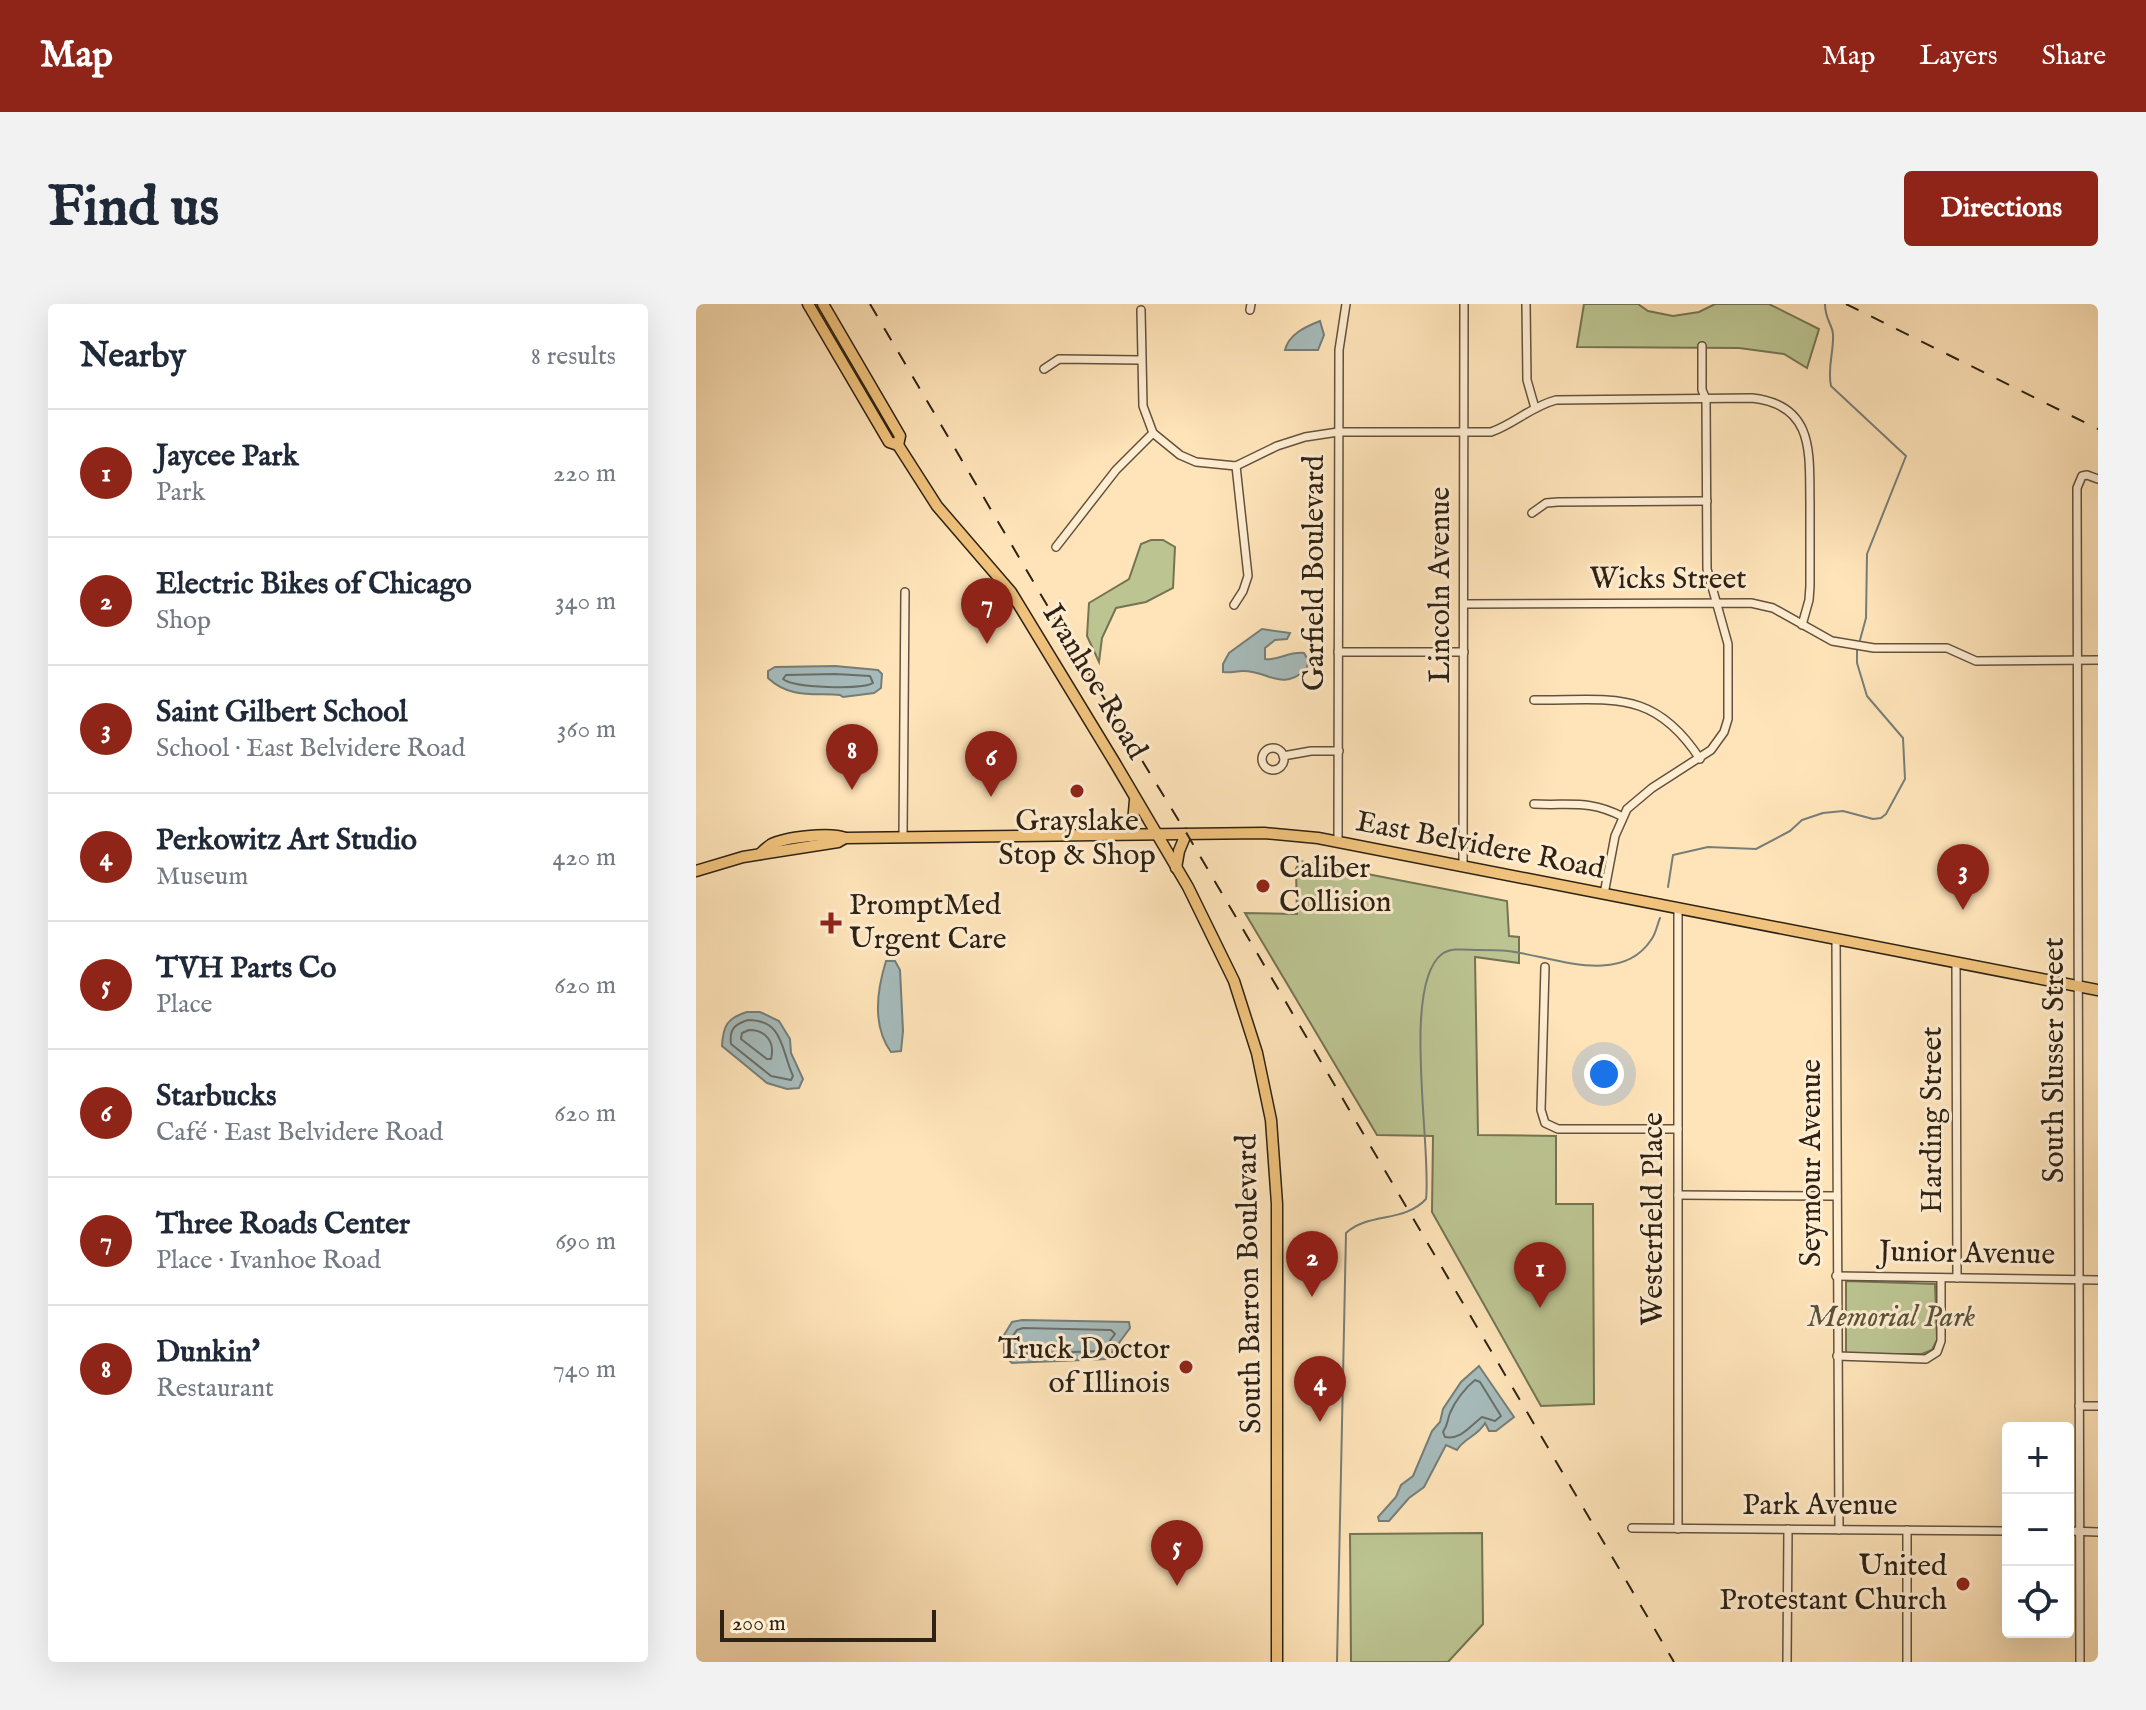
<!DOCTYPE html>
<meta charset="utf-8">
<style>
:root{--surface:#fff;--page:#f2f2f3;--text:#1f2937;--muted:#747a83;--line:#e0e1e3;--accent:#8f2418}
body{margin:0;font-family:"IM FELL English",serif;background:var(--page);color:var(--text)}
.controls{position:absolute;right:24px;bottom:24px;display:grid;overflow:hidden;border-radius:8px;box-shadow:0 8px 32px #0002}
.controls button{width:72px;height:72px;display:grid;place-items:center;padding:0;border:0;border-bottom:2px solid var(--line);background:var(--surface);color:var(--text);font:40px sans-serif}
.scale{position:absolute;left:24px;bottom:20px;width:216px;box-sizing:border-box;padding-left:8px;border:4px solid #2d2214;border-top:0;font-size:22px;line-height:28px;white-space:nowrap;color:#2d2214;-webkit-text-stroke:6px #ffedd2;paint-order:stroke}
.you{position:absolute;left:908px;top:770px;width:28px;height:28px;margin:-20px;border:6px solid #fff;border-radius:50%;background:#1a73e8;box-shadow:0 0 0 12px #1a73e833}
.badge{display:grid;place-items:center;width:52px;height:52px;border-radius:50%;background:var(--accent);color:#fff;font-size:26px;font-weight:700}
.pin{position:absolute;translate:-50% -66px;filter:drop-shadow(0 2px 4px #0008)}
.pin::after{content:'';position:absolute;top:42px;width:28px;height:24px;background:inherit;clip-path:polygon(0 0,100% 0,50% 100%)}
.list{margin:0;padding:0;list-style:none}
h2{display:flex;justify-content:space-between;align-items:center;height:104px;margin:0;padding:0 32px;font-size:34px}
h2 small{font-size:26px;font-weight:400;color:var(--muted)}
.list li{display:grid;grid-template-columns:52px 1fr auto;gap:24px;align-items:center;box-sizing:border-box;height:128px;padding:0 32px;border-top:2px solid var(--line)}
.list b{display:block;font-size:30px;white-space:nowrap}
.list p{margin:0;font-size:26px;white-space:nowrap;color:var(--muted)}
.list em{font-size:26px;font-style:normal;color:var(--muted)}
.icon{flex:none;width:44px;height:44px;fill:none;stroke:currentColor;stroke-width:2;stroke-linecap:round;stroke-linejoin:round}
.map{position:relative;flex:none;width:1402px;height:1358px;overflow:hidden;border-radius:8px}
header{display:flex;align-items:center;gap:48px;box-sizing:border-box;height:112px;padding:0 40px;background:var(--accent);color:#fff}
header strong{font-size:38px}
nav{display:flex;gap:44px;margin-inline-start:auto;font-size:28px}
.intro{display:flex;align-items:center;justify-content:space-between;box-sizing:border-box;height:192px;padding:0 48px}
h1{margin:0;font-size:56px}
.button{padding:20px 36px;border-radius:8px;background:var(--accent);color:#fff;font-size:28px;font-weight:700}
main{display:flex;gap:48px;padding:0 48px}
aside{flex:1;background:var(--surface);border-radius:8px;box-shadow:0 8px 32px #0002}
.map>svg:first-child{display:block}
.green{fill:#bcc592;stroke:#747453;stroke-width:2}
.water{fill:#a6bbbb;stroke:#767e78;stroke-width:2}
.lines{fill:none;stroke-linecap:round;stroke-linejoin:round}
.shore{stroke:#6a6e68;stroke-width:2}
.stream{stroke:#767e78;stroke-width:2}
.street-casing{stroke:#62523d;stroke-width:10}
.primary-casing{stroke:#2d2214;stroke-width:13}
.street{stroke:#ffedd2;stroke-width:7}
.primary{stroke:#f0c27c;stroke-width:10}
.rail{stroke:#2d2214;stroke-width:2;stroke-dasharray:14 14;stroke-linecap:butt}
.poi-dot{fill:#8f2418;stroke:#ffedd2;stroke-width:3}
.labels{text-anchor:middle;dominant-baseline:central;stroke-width:6;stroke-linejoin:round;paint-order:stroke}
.street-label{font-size:30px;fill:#2d2214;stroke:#ffedd2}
.poi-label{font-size:30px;fill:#2d2214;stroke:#ffedd2;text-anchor:start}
.park-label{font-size:30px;font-style:italic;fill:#58533a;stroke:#ffedd2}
</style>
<header>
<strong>Map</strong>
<nav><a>Map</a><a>Layers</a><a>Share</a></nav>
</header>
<div class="intro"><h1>Find us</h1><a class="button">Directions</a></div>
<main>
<aside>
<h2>Nearby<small>8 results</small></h2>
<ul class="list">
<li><span class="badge">1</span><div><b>Jaycee Park</b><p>Park</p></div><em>220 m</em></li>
<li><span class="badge">2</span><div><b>Electric Bikes of Chicago</b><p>Shop</p></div><em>340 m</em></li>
<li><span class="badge">3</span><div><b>Saint Gilbert School</b><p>School · East Belvidere Road</p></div><em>360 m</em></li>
<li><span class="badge">4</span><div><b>Perkowitz Art Studio</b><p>Museum</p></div><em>420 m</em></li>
<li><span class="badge">5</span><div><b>TVH Parts Co</b><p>Place</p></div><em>620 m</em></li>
<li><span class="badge">6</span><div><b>Starbucks</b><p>Café · East Belvidere Road</p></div><em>620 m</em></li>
<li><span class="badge">7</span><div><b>Three Roads Center</b><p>Place · Ivanhoe Road</p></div><em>690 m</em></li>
<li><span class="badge">8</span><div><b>Dunkin'</b><p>Restaurant</p></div><em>740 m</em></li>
</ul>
</aside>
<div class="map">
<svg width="1402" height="1358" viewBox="0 0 1402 1358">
<rect width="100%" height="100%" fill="#ffe4b9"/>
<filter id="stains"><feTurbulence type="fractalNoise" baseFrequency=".0025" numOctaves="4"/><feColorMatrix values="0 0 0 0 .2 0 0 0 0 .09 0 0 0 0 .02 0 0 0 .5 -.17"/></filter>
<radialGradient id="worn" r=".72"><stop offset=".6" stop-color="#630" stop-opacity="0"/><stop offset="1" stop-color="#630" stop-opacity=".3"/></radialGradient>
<!-- green -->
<g class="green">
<path d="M 118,0 L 121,0 L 196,129 L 194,130 Z"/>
<path d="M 888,0 L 942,0 L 952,7 L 977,12 L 1003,8 L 1019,0 L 1073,0 L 1123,25 L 1111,64 L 1088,50 L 1043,44 L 881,43 Z"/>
<path d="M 455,236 L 467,236 L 479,243 L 477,284 L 450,298 L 420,304 L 406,334 L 403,358 L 391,332 L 393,299 L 433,275 L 445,240 Z"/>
<path d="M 604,557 L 811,597 L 813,632 L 823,633 L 823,659 L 779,653 L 782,831 L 860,832 L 860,900 L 897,900 L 898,1100 L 845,1102 L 736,908 L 737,832 L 681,831 L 549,609 L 601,610 L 600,565 Z"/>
<path d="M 1150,977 L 1239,980 L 1241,1036 L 1236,1046 L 1226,1050 L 1150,1050 Z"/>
<path d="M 786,1229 L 787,1320 L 752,1358 L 655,1358 L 654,1230 Z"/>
</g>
<!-- water -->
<g class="water">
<path d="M 624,17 L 628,31 L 622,46 L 589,46 C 593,30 609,23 624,17 Z"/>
<path d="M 566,325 L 594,329 L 591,335 L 579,336 L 569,344 L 569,355 C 583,357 593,347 608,349 L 612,356 L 611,365 C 584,388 574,367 547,367 C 540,367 535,369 527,368 L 527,360 L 533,349 Z"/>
<path d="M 139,362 L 182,366 L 186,370 L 185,384 L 178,389 L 147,393 L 144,391 C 116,389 93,394 72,374 L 72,367 L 79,363 Z"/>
<path d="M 190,657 L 199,657 L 204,666 L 207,727 L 205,747 L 195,748 C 176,722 181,686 190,657 Z"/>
<path d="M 51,708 L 64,708 L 83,717 L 94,735 L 95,749 L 107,775 L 103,784 L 91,785 L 71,779 L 26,742 C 27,722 31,714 51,708 Z"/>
<path d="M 326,1016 L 433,1018 L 434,1024 L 411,1055 L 316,1059 L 308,1051 L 308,1031 L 316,1018 Z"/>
<path d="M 783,1062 L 818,1113 L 800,1127 L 793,1127 L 789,1119 C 782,1132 768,1134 761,1146 L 750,1141 L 728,1183 L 713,1194 L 693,1217 L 683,1217 L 682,1213 L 700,1193 L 705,1181 L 717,1172 L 736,1127 L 744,1118 L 747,1105 L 765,1078 Z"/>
</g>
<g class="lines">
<!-- shore -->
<g class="shore">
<path d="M 139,370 L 174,372 L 177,379 C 166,386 97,384 87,375 L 90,371 Z"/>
<path d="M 52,716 C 88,716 85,746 97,772 L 95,776 L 75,772 L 35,740 C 33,725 39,720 52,716 Z"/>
<path d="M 53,726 C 71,726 79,739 75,755 L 71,755 L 45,735 L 46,729 Z"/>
<path d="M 327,1024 L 415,1026 L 419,1030 L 406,1047 L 319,1050 L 316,1047 L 316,1033 L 321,1026 Z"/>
<path d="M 779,1076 L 784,1078 L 805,1112 L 799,1117 L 786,1113 C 774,1122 765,1136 749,1133 L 747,1128 C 752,1121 751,1117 754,1109 C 759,1097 769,1084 779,1076 Z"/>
</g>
<!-- stream -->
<g class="stream">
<path d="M 1129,0 C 1129,15 1136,20 1137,30 C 1138,48 1131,64 1135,82 L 1210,152 L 1171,250 L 1170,314 L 1164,336"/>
<path d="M 972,583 L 977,551 L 1012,543 L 1060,545 L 1094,527 L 1106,516 L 1127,509 L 1147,507 L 1177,515 L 1185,514 L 1190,510 L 1209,475 L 1207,434 L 1171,392 L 1161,359 L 1161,345"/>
<path d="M 641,1358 L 650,929 C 673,908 708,919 730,895 C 736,845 705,681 746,650 C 756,643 771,646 782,646 C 792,646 802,646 812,647 C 856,652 924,683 955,636 C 960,630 961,621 964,614"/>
</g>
<defs>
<g id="street">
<path d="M 830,0 L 831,76 L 839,104"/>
<path d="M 445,6 L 447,102 L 457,129 L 484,151 L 500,158 L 540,162 L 581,142 L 609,133 L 642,128 L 795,128 C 818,120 836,102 860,96 L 1056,94 C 1120,101 1113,151 1114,200 C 1114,228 1114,255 1114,282 L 1113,296 L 1106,321"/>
<path d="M 554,6 L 555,0"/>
<path d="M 348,65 L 363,55 L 444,56"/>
<path d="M 836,209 L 850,199 L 862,198 L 1011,197"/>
<path d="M 360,243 L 420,166 L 457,129"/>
<path d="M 768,300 L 1055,299 L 1077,304 L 1136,337 L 1178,344 L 1251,344 L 1280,357 L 1402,356"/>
<path d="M 538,301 L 547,287 L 552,272 L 540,162"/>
<path d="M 642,348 L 768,348"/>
<path d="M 838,396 C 914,397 957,383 1004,455"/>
<circle cx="577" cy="455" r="11"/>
<path d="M 587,452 L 615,447 L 643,447"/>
<path d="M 838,500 C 873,502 893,495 927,513"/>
<path d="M 207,532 L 209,288"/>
<path d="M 642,538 L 643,46 L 650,0"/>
<path d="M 767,563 L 768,0"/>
<path d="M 908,590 L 919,532 L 931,505 L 956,484 L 1015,446 L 1028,428 L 1032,415 L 1032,340 L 1011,265 L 1010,95 L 1006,86 L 1006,42"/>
<path d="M 982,605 L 982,1225"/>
<path d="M 1140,635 L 1143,1226"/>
<path d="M 1260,658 L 1261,974"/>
<path d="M 849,663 L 845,806 L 849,819 L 862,825 L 982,825"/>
<path d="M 982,891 L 1141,892"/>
<path d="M 1140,972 L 1402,976"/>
<path d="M 1141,1052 L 1230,1055 L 1241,1048 L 1245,1037 L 1245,974"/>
<path d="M 1383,1102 L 1402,1102"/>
<path d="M 936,1224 L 1312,1227"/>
<path d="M 1211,1226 L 1211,1358"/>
<path d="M 1372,1227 L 1402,1228"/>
<path d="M 1091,1358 L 1092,1225"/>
<path d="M 1384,1358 L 1381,184 L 1386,172 L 1391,171 L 1402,175"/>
</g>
<g id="primary">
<path d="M 112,0 L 193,138 L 202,141"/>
<path d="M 127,0 L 204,132 L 202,141"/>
<path d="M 202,141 L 241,202 L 315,288 L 419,459 L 492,583 L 538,677 L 561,749 L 575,816 L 581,900 L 581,1358"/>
<path d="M 425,530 L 437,519 L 439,496"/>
<path d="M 64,550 C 65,549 73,541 74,541 C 89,533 134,528 149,534"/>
<path d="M 480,564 L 483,547 L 490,530"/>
<path d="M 0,567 L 47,553 L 142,538 L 149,534 L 568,529 L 622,534 L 1402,686"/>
</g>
</defs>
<!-- street casing -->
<use href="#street" class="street-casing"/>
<!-- primary casing -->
<use href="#primary" class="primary-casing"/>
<!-- street -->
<use href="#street" class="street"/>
<!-- primary -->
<use href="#primary" class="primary"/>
<!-- rail -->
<g class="rail">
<path d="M 174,0 L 351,301 L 491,530 L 978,1358"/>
<path d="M 1150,0 L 1402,125"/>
</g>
</g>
<!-- markers -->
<g class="poi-dot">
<circle cx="381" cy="487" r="8"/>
<circle cx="567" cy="582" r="8"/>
<path d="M131 607h8v8h8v8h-8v8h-8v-8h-8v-8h8z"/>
<circle cx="490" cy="1063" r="8"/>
<circle cx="1267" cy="1280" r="8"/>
</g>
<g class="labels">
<!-- street labels -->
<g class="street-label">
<text transform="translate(619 269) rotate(-90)">Garfield Boulevard</text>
<text x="972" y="276">Wicks Street</text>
<text transform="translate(745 281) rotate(-90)">Lincoln Avenue</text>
<text transform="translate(398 378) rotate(59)">Ivanhoe Road</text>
<text transform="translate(784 542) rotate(11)">East Belvidere Road</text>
<text transform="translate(1359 756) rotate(-90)">South Slusser Street</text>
<text transform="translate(1237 816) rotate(-90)">Harding Street</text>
<text transform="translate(1116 859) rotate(-90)">Seymour Avenue</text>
<text transform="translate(958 915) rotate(-90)">Westerfield Place</text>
<text transform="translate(1271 950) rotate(1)">Junior Avenue</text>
<text transform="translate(554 980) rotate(-91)">South Barron Boulevard</text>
<text x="1124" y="1202">Park Avenue</text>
</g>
<!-- poi labels -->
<g class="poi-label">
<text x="381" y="518" text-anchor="middle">Grayslake<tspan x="381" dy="34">Stop &amp; Shop</tspan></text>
<text x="583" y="565">Caliber<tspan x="583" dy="34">Collision</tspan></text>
<text x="153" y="602">PromptMed<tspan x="153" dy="34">Urgent Care</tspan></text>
<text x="474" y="1046" text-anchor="end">Truck Doctor<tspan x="474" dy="34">of Illinois</tspan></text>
<text x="1251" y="1263" text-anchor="end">United<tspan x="1251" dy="34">Protestant Church</tspan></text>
</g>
<!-- park labels -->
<g class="park-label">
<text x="1195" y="1014">Memorial Park</text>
</g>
</g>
<rect width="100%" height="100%" filter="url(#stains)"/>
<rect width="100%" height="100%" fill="url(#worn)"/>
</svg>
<div class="controls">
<button>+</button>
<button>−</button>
<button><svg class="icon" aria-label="locate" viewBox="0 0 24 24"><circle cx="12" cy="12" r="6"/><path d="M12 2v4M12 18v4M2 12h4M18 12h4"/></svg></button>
</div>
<div class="scale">200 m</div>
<div class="you"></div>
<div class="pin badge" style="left:844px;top:1004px">1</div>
<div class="pin badge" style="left:616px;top:993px">2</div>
<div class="pin badge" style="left:1267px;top:606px">3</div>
<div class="pin badge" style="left:624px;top:1118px">4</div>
<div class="pin badge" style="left:481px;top:1282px">5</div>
<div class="pin badge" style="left:295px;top:493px">6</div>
<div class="pin badge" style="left:291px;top:340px">7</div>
<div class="pin badge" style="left:156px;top:486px">8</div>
</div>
</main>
